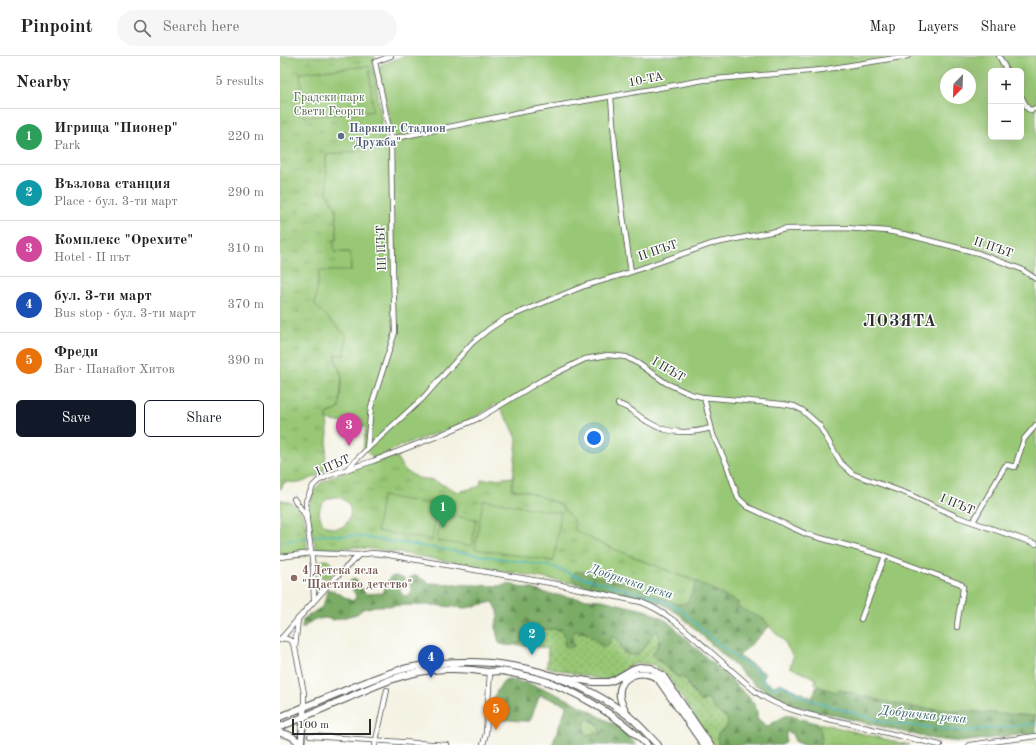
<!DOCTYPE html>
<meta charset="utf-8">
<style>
:root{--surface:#fff;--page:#f6f6f6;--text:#222;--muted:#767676;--line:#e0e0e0;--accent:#111827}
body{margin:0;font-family:"Old Standard TT",serif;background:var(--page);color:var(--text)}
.controls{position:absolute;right:12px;top:12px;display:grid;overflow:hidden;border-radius:6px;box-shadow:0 4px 16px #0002}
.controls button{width:36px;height:36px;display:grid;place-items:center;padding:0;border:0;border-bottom:1px solid var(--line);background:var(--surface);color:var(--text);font:20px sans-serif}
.compass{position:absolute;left:660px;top:12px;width:36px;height:36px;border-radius:50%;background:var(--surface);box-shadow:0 4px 16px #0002;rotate:203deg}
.scale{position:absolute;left:12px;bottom:10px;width:79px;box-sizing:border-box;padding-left:4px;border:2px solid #2b2b2b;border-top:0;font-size:11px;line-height:14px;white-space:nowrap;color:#2b2b2b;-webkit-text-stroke:3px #fff;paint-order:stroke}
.you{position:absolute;left:314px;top:382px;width:14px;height:14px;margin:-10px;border:3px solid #fff;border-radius:50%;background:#1a73e8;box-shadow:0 0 0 6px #1a73e833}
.badge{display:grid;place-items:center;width:26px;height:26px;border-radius:50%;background:var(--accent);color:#fff;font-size:13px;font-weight:700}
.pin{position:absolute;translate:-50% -33px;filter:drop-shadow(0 1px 2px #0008)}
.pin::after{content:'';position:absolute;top:21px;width:14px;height:12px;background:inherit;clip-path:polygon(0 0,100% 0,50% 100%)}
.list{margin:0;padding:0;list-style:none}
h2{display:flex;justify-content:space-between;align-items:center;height:52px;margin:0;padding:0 16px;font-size:17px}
h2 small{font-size:13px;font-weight:400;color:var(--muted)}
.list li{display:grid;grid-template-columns:26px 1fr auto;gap:12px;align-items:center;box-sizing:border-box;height:56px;padding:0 16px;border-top:1px solid var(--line)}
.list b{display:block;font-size:15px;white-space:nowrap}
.list p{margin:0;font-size:13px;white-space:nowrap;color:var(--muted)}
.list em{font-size:13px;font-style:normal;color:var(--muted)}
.actions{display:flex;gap:8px;padding:12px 16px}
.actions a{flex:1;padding:9px 0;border:1px solid var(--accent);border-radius:6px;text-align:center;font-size:14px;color:var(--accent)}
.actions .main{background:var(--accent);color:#fff}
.icon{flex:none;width:22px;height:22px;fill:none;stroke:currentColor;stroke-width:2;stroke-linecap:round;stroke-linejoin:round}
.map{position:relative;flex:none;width:756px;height:689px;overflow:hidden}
header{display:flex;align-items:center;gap:24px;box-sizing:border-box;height:56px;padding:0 20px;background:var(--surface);border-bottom:1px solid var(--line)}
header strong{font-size:19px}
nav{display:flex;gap:22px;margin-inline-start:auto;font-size:14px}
.search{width:280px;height:36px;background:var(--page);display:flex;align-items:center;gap:10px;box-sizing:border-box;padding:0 14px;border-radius:22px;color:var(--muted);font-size:15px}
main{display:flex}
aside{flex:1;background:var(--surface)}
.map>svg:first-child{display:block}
.grass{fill:url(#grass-dots);stroke:#627950}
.forest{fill:url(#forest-firs);stroke:#526c48;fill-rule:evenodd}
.park{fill:url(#park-tufts);stroke:#627950;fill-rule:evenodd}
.garden{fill:#98c775;stroke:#627950;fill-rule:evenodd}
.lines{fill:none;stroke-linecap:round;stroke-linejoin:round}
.stream{stroke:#44b3be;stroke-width:1.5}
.minor-casing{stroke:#494946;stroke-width:6}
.tertiary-casing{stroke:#494946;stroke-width:8}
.secondary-casing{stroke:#494946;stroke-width:8}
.minor{stroke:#fff;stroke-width:4.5}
.tertiary{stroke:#fff;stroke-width:5.5}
.secondary{stroke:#fff;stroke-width:6}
.service-dot{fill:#5c6f8a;stroke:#fff;stroke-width:1.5}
.education-dot{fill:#8d6e63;stroke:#fff;stroke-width:1.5}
.labels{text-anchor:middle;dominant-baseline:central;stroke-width:3;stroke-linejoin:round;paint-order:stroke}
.street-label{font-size:12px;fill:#2b2b2b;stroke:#fff}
.park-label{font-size:12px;fill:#516245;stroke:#fff}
.service-label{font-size:12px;font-weight:bold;fill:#4e5e75;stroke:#fff;text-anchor:start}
.education-label{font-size:12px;font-weight:bold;fill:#785e54;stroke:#fff;text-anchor:start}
.water-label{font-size:13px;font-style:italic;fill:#356166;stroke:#fff}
.district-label{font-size:16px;font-weight:bold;letter-spacing:1px;fill:#2b2b2b;stroke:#fff}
</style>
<header>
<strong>Pinpoint</strong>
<div class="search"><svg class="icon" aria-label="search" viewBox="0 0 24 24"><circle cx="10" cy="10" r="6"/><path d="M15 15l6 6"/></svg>Search here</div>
<nav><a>Map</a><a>Layers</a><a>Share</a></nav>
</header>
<main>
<aside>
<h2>Nearby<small>5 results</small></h2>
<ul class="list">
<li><span class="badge" style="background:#2e9e5b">1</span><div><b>Игрища &quot;Пионер&quot;</b><p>Park</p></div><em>220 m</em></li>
<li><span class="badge" style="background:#0f9aa8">2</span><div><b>Възлова станция</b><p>Place · бул. 3-ти март</p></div><em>290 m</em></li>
<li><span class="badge" style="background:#d1479c">3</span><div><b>Комплекс &quot;Орехите&quot;</b><p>Hotel · ІІ път</p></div><em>310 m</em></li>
<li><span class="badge" style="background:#1a4fb4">4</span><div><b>бул. 3-ти март</b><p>Bus stop · бул. 3-ти март</p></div><em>370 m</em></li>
<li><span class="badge" style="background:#e8710a">5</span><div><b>Фреди</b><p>Bar · Панайот Хитов</p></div><em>390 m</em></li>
</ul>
<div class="actions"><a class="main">Save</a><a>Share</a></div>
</aside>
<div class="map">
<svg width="756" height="689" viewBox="0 0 756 689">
<defs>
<pattern id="grass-dots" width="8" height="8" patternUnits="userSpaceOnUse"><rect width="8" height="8" fill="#98c775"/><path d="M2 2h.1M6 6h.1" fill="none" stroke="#7ca260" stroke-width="1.8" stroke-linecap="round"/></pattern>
<pattern id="forest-firs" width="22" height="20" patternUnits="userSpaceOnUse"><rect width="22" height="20" fill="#7aac66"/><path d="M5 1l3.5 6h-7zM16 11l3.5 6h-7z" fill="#648c54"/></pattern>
<pattern id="park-tufts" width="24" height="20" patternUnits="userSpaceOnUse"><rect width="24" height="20" fill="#98c775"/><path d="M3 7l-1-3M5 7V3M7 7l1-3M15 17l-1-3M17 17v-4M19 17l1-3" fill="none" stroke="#7ca260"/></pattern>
</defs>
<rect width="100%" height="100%" fill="#fff"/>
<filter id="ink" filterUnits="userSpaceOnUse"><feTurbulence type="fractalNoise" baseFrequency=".025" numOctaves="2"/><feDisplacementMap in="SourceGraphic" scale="8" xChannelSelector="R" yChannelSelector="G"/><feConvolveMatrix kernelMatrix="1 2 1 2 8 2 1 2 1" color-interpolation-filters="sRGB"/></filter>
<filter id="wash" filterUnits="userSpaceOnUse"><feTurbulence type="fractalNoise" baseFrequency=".012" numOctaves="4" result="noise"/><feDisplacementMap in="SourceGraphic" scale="16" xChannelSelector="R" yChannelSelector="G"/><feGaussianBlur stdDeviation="0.9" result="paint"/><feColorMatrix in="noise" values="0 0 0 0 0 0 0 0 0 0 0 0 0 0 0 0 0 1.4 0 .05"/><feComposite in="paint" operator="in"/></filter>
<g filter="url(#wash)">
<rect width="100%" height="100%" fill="#f4f2e2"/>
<!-- grass -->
<g class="grass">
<circle cx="45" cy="513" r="9"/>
<path d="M 270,572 L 282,574 L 284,578 L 285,590 L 294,586 L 291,582 L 295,575 L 307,577 L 323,591 L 331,581 L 334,581 L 339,585 L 341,594 L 372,579 L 377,575 C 382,585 378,590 372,599 L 396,620 L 406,623 L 410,632 L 420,645 L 426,643 C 435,647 438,658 447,662 C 453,680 431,669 439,689 L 434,689 L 386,618 L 373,609 L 358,607 L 349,610 L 333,621 L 322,624 L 267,611 L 268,592 L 235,589 L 241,586 L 244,577 L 249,574 Z"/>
<path d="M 308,663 L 318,668 L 319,674 L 322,680 L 314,676 L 309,680 L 305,679 L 304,673 L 305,665 Z"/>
</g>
<!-- forest -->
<g class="forest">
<path d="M 296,515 L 353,530 L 375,538 L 380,542 L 407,547 L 417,525 L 460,547 L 458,551 L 484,563 L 490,570 L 459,600 L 485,617 L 483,624 L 494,630 L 500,627 L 532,642 L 537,630 L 557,636 L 559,633 L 595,643 L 630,651 L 756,660 L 756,677 L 681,686 L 653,683 L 528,653 L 505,646 L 474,628 L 399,558 L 382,548 L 365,543 L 297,528 L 291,521 Z"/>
<path d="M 135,519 L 149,527 L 222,530 L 229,527 L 238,531 L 253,533 L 265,537 L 296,542 L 322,544 L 368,555 L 387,565 L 468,640 C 475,648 478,652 477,663 L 481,665 L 486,671 L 504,660 L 508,659 L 536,667 L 541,672 L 541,689 L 523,689 L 515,685 L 512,678 L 506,675 L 506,685 L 502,689 L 439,689 C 431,669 452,680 447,662 C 439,658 431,652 429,644 L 426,643 L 424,645 L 420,645 L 410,632 L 406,623 L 401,621 L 396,620 L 372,599 C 378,590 382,586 377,575 L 372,579 L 367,588 L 357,599 L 349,599 L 344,597 L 339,585 L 334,581 L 331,582 L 329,588 L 325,591 L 323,591 L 307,577 L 295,575 L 291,582 L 294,590 L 288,592 L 285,590 C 284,582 286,576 278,573 L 249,574 L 244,577 L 241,586 C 233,590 227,591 219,587 C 218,582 216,576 216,571 C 217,557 222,560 213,546 L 186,552 L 150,549 L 95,550 L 83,553 L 77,558 L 54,564 L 45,562 L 33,564 L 22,573 L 23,563 L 42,551 L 45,544 L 47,533 L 54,535 L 72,545 L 76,541 C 75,535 70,533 69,526 L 75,522 C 80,527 81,533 86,538 L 102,537 L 110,521 L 115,520 L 124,522 L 124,527 L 120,535 L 123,539 L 126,540 L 131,537 L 132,532 L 129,527 L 130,522 Z"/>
<path d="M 226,623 L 249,628 L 269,635 L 296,647 L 340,672 L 357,689 L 272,689 L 287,649 L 260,639 L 250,665 C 246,666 217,663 210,662 C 212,644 213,637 226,623 ZM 308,663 L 318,668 L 319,674 L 322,679 L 314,676 L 309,680 L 305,679 L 304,673 L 305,665 Z"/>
</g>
<!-- park -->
<g class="park">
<path d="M 0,0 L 95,0 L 93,7 L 106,92 L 46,99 L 47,137 L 56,152 L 57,183 L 54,196 L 70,196 L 71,215 L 65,300 L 55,299 L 62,322 L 59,353 L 47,358 L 48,377 L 44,417 L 20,427 L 5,426 L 0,434 Z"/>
<path d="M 121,397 L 117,402 L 124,414 L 138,422 L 153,424 L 178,436 L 200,430 L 201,424 L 234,421 L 232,433 L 246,435 L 280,448 L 295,466 L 322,488 L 401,520 L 417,525 L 407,547 L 397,548 L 353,530 L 296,515 L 291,521 L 297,528 L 108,495 L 74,491 L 37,493 L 35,490 L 28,454 L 30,445 L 34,435 L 41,427 L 53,420 ZM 55,441 C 81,443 71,480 49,471 C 45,470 42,467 41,463 C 36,452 44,442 55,441 Z"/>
<path d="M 0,443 C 5,445 11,446 15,449 C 29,460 26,484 27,500 L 0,503 Z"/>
</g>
<!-- garden -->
<g class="garden">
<path d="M 124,0 L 756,0 L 756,660 L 630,651 L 595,643 L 559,633 L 557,636 L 537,630 L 535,627 L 536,623 L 510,611 L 513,601 L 503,583 L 495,577 L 484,563 L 457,551 L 459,547 L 417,525 L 401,520 L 322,488 L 300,477 L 294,473 L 295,466 L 280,448 L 246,435 L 232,433 L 237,383 L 230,367 L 216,348 C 191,366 161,376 131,386 C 119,390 107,397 95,403 L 83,393 L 86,371 L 47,364 L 47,358 L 59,353 L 62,322 L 55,299 L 65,299 L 66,279 L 35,249 L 39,215 L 71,215 L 70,196 L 54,196 L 54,184 L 57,183 L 56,152 L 47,137 L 46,99 L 115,91 L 98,10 ZM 711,15 L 741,15 L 741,81 L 711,81 ZM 666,18 L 690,18 L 690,42 L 666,42 Z"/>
<path d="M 89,10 L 93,55 L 24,61 L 20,17 Z"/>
<path d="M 102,440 L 157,449 L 152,484 L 97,475 Z"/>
<path d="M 203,444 L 281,457 L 274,505 L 195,493 Z"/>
<path d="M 161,458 L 196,463 L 192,490 L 157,485 Z"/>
<path d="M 536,667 L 543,668 L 629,689 L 541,689 C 543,681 542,674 536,667 Z"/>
</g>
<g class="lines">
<!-- stream -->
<path class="stream" d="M 0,486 L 46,479 L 76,480 L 274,511 L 296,520 L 374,541 L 399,552 L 429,580 L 458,603 L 482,618 L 482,625 L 492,631 L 496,632 L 501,629 L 506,631 L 523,641 L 534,645 L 607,667 L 684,675 L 756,668"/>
</g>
</g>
<g filter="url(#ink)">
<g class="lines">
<defs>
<g id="minor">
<path d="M 719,0 L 727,15"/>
<path d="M 741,40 L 748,53 L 751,54 L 756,52"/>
<path d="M 331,41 C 335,99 342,157 351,216"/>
<path d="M 111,83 L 236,57 L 424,24 L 541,14 L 628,0"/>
<path d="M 424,341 L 433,379 L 447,409 L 458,442 L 468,451 L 526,478 L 605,500 L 681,528 L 683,531 C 682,545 678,557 677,571"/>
<path d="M 338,348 C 350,351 358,360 368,366 C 387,378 409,378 431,372"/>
<path d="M 87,393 L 91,351 L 115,276 L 113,215 L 111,83 L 95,6 L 111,0"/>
<path d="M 68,412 L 87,393 L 143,342 L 192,287 L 209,273 L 226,262 L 304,230 L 348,217 L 431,188 L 506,173 L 566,172 L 607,175 L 628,179 L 698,197 L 741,213 L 756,223"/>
<path d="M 14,443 L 24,457 L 27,465 L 33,511 L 34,544"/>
<path d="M 27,465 L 26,445 L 33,430 L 38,425 L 50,419 L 93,405 L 158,380 L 199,362 L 262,324 L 305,303 L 328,299 L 346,301 L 359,308 L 386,327 L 410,338 L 422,341 L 502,348 L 514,350 L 522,354 L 539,369 L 561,407 L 573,418 L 628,438 L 678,461 L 756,488"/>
<path d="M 693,466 L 725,410 L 727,409 L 735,411 L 744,383 L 756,369"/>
<path d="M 0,501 L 31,497 L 79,499 L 92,497 L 103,498 L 276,528 L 361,546 C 387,556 406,574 426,592 C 442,606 459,621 475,635 C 502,655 535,660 567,667 C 598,675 629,682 660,689"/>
<path d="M 581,563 L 605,500"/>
<path d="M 1,582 L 7,583 L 12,585 L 14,591"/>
<path d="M 0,584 L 18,563"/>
<path d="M 24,651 L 24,637 L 15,592 L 18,563 L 52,525 L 79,499"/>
<path d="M 30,680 L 167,689"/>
<path d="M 95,689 L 107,634"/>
<path d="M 203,689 L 206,677 L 210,616"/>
<path d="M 689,689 L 756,680"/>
</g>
<path id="tertiary" d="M 21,689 L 24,651"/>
<g id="secondary">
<path d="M 281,621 L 314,626 L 328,626 L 334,624 L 353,613 L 359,611 L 371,612 L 383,620 L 430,689"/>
<path d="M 348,659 C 345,653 341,648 340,641 C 337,620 362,611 378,623 L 424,689"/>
<path d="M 0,661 C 26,650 52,640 78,629 C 96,622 114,614 133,611 C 210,597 287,613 350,661 C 360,669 369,680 378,689"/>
<path d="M 0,671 C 23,661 47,651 70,641 C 89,632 109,623 130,618 C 155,612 183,612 208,616 C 212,616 216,615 220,615 C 230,616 241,619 250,621 C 288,629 341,661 367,689"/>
<path d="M 0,677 C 9,678 16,681 20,689"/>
</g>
</defs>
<!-- minor casing -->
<use href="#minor" class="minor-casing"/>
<!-- tertiary casing -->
<use href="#tertiary" class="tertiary-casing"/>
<!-- secondary casing -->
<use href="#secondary" class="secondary-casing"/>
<!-- minor -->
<use href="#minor" class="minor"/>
<!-- tertiary -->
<use href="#tertiary" class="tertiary"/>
<!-- secondary -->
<use href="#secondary" class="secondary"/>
</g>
</g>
<!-- markers -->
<circle class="service-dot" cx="61" cy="80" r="4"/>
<circle class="education-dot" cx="14" cy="522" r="4"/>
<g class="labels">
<!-- street labels -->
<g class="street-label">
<text transform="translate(366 24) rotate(-11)">10-ТА</text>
<text transform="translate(102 192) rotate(-92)">ІІІ ПЪТ</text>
<text transform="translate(713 192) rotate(19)">ІІ ПЪТ</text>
<text transform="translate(378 195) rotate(-19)">ІІ ПЪТ</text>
<text transform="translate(388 314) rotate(31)">І ПЪТ</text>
<text transform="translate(53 410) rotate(-23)">І ПЪТ</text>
<text transform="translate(677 449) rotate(23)">І ПЪТ</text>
</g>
<!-- park labels -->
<g class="park-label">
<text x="49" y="42">Градски парк<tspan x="49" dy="14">Свети Георги</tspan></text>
</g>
<!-- service labels -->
<g class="service-label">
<text x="69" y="73">Паркинг Стадион<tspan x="69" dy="14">"Дружба"</tspan></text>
</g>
<!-- education labels -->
<g class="education-label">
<text x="22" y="515">4 Детска ясла<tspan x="22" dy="14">"Щастливо детство"</tspan></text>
</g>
<!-- water labels -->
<g class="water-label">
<text transform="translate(351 526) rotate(18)">Добричка река</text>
<text transform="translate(643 659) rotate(6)">Добричка река</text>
</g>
<!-- district labels -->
<g class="district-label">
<text x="620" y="266">ЛОЗЯТА</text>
</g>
</g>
</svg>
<div class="controls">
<button>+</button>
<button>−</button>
</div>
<svg class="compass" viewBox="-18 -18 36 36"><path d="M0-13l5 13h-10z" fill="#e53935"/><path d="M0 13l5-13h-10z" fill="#767676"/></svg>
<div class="scale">100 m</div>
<div class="you"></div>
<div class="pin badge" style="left:163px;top:472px;background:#2e9e5b">1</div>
<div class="pin badge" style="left:252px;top:599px;background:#0f9aa8">2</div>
<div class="pin badge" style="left:69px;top:390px;background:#d1479c">3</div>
<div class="pin badge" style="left:151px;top:622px;background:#1a4fb4">4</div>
<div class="pin badge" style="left:216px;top:674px;background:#e8710a">5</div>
</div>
</main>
